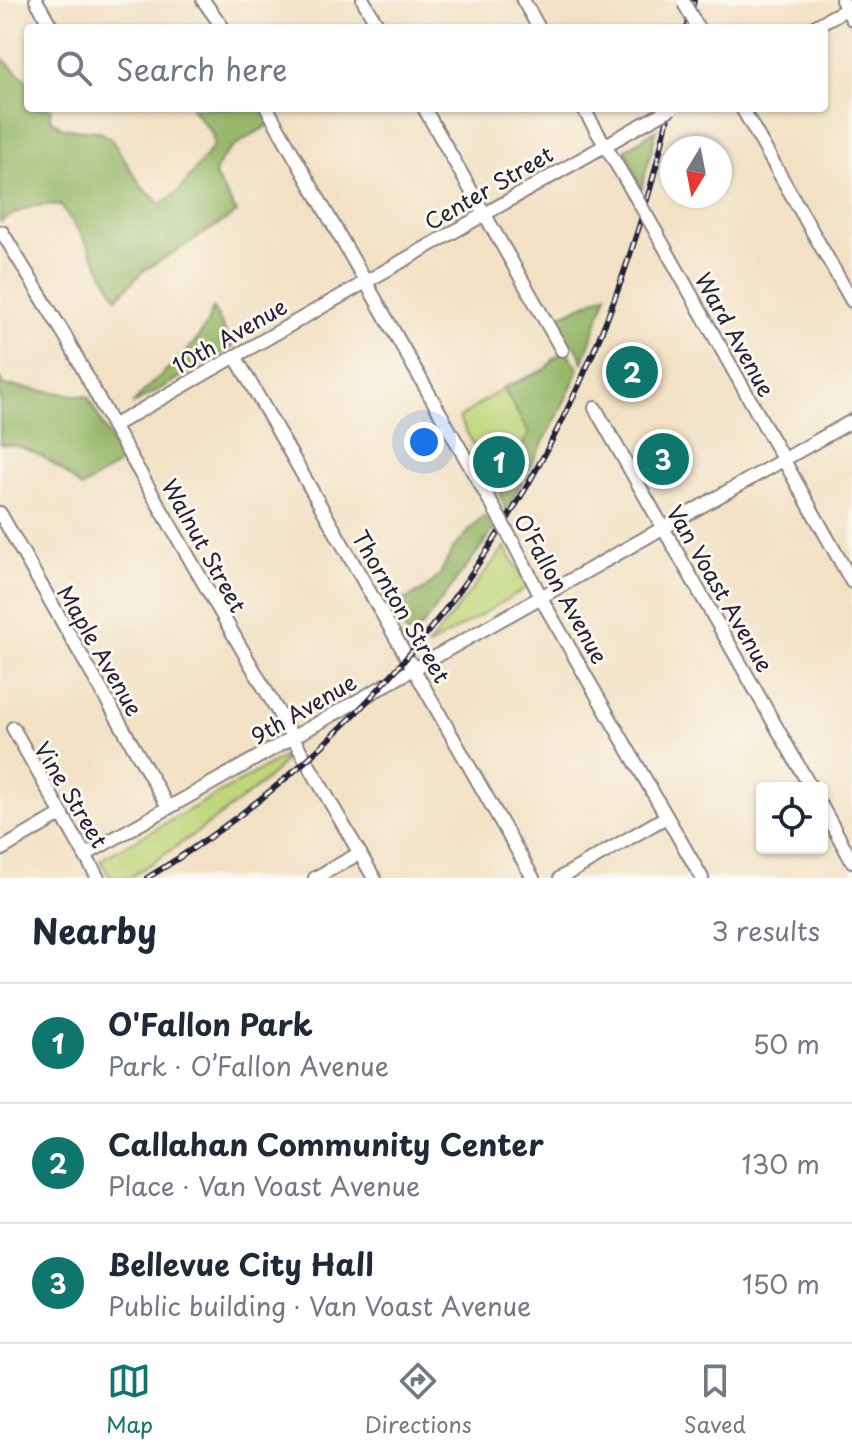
<!DOCTYPE html>
<meta charset="utf-8">
<style>
:root{--surface:#fff;--page:#f2f2f3;--text:#1f2937;--muted:#747a83;--line:#e0e1e3;--accent:#0f766e}
body{margin:0;font-family:"Playpen Sans",sans-serif;background:var(--page);color:var(--text)}
.controls{position:absolute;right:24px;bottom:24px;display:grid;overflow:hidden;border-radius:8px;box-shadow:0 2px 6px #0004}
.controls button{width:72px;height:72px;display:grid;place-items:center;padding:0;border:0;border-bottom:2px solid var(--line);background:var(--surface);color:var(--text);font:40px sans-serif}
.compass{position:absolute;left:660px;top:136px;width:72px;height:72px;border-radius:50%;background:var(--surface);box-shadow:0 2px 6px #0004;rotate:190deg}
.you{position:absolute;left:424px;top:442px;width:28px;height:28px;margin:-20px;border:6px solid #fff;border-radius:50%;background:#1a73e8;box-shadow:0 0 0 12px #1a73e833}
.badge{display:grid;place-items:center;width:52px;height:52px;border-radius:50%;background:var(--accent);color:#fff;font-size:26px;font-weight:700}
.pin{position:absolute;translate:-50% -50%;border:4px solid #fff;box-shadow:0 2px 8px #0006}
.list{margin:0;padding:0;list-style:none}
h2{display:flex;justify-content:space-between;align-items:center;height:104px;margin:0;padding:0 32px;font-size:34px}
h2 small{font-size:26px;font-weight:400;color:var(--muted)}
.list li{display:grid;grid-template-columns:52px 1fr auto;gap:24px;align-items:center;box-sizing:border-box;height:120px;padding:0 32px;border-top:2px solid var(--line)}
.list b{display:block;font-size:30px;white-space:nowrap}
.list p{margin:0;font-size:26px;white-space:nowrap;color:var(--muted)}
.list em{font-size:26px;font-style:normal;color:var(--muted)}
.icon{flex:none;width:44px;height:44px;fill:none;stroke:currentColor;stroke-width:2;stroke-linecap:round;stroke-linejoin:round}
.map{position:relative;flex:none;width:852px;height:878px;overflow:hidden}
.search{position:absolute;background:var(--surface);box-shadow:0 2px 6px #0004;left:24px;right:24px;top:24px;height:88px;display:flex;align-items:center;gap:20px;box-sizing:border-box;padding:0 28px;border-radius:8px;color:var(--muted);font-size:30px}
.sheet{height:464px;background:var(--surface)}
nav{display:flex;justify-content:space-around;align-items:center;box-sizing:border-box;height:112px;border-top:2px solid var(--line);background:var(--surface);font-size:22px;color:var(--muted)}
nav a{display:grid;justify-items:center;gap:4px}
nav .on{color:var(--accent)}
.map>svg:first-child{display:block}
.green{fill:#c0d67a;stroke:#717c5a;stroke-width:2}
.forest{fill:#98b76a;stroke:#5d6c52;stroke-width:2}
.lines{fill:none;stroke-linecap:round;stroke-linejoin:round}
.minor-casing{stroke:#8a8280;stroke-width:16}
.minor{stroke:#fff;stroke-width:12}
.rail-casing{stroke:#22223b;stroke-width:6}
.rail{stroke:#fbf7ec;stroke-width:3;stroke-dasharray:9;stroke-linecap:butt}
.minor-bridge-casing{stroke:#8a8280;stroke-width:16;stroke-linecap:butt}
.minor-bridge{stroke:#fff;stroke-width:12}
.labels{text-anchor:middle;dominant-baseline:central;stroke-width:6;stroke-linejoin:round;paint-order:stroke}
.street-label{font-size:22px;fill:#22223b;stroke:#fbf7ec}
</style>
<div class="map">
<svg width="852" height="878" viewBox="0 0 852 878">
<rect width="100%" height="100%" fill="#fbf7ec"/>
<filter id="ink" filterUnits="userSpaceOnUse"><feTurbulence type="fractalNoise" baseFrequency=".0125" numOctaves="2"/><feDisplacementMap in="SourceGraphic" scale="16" xChannelSelector="R" yChannelSelector="G"/><feConvolveMatrix kernelMatrix="1 2 1 2 8 2 1 2 1" color-interpolation-filters="sRGB"/></filter>
<filter id="wash" filterUnits="userSpaceOnUse"><feTurbulence type="fractalNoise" baseFrequency=".006" numOctaves="4" result="noise"/><feDisplacementMap in="SourceGraphic" scale="32" xChannelSelector="R" yChannelSelector="G"/><feGaussianBlur stdDeviation="1.8" result="paint"/><feColorMatrix in="noise" values="0 0 0 0 0 0 0 0 0 0 0 0 0 0 0 0 0 1.4 0 .05"/><feComposite in="paint" operator="in"/></filter>
<g filter="url(#wash)">
<rect width="100%" height="100%" fill="#f2e1c4"/>
<!-- green -->
<g class="green">
<path d="M 503,388 L 529,433 L 499,492 L 459,418 Z"/>
<path d="M 505,547 L 528,587 L 427,647 Z"/>
<path d="M 287,755 C 283,777 155,861 129,878 L 111,878 L 100,860 Z"/>
</g>
<!-- forest -->
<g class="forest">
<path d="M 0,56 L 28,82 L 28,108 L 51,108 L 50,118 L 62,128 L 98,131 L 111,139 L 143,188 L 161,204 L 179,191 L 214,145 L 212,133 L 191,108 L 261,108 L 271,124 C 252,136 217,150 215,176 L 237,213 L 142,272 L 117,298 L 83,237 L 60,205 C 37,202 19,210 0,222 Z"/>
<path d="M 657,129 L 641,190 L 625,150 Z"/>
<path d="M 607,294 L 583,362 L 576,346 L 568,344 L 555,318 Z"/>
<path d="M 213,308 L 233,347 L 132,405 C 159,370 200,352 213,308 Z"/>
<path d="M 567,352 L 579,369 L 559,413 L 506,511 L 499,492 L 529,433 L 503,388 L 546,369 L 555,357 Z"/>
<path d="M 0,378 L 4,385 L 88,397 L 122,462 L 81,488 C 60,466 32,445 0,444 Z"/>
<path d="M 483,516 L 495,528 L 421,628 L 407,634 L 393,606 L 425,589 L 439,576 L 452,550 Z"/>
</g>
</g>
<g filter="url(#ink)">
<g class="lines">
<defs>
<g id="minor">
<path d="M 36,0 L 52,28"/>
<path d="M 203,0 L 223,28"/>
<path d="M 363,0 L 379,28"/>
<path d="M 523,0 L 539,28"/>
<path d="M 842,0 L 852,19"/>
<path d="M 812,28 L 852,6"/>
<path d="M 267,108 L 495,510"/>
<path d="M 424,108 L 562,350"/>
<path d="M 583,108 L 634,194"/>
<path d="M 742,108 L 852,301"/>
<path d="M 2,232 L 67,339 L 113,426 L 374,878"/>
<path d="M 656,232 L 852,582"/>
<path d="M 235,356 L 533,878"/>
<path d="M 595,408 L 811,788"/>
<path d="M 113,426 L 634,129"/>
<path d="M 0,513 L 168,807"/>
<path d="M 515,546 L 546,607 L 702,878"/>
<path d="M 13,728 L 98,878"/>
<path d="M 822,807 L 852,861"/>
<path d="M 0,850 L 60,815"/>
<path d="M 85,855 L 852,421"/>
<path d="M 315,878 L 360,853"/>
<path d="M 560,878 L 666,817"/>
</g>
</defs>
<!-- minor casing -->
<use href="#minor" class="minor-casing"/>
<!-- minor -->
<use href="#minor" class="minor"/>
<defs>
<g id="rail">
<path d="M 687,28 L 694,0"/>
<path d="M 147,878 C 430,707 601,426 670,108"/>
</g>
</defs>
<!-- rail casing -->
<use href="#rail" class="rail-casing"/>
<!-- rail -->
<use href="#rail" class="rail"/>
<defs>
<g id="minor-bridge">
<path d="M 684,3 L 698,28"/>
<path d="M 634,129 L 672,108"/>
<path d="M 634,194 L 656,232"/>
<path d="M 495,510 L 515,546"/>
</g>
</defs>
<!-- minor-bridge casing -->
<use href="#minor-bridge" class="minor-bridge-casing"/>
<!-- minor-bridge -->
<use href="#minor-bridge" class="minor-bridge"/>
</g>
</g>
<g class="labels">
<!-- street labels -->
<g class="street-label">
<text transform="translate(488 187) rotate(-30)">Center Street</text>
<text transform="translate(736 334) rotate(61)">Ward Avenue</text>
<text transform="translate(229 335) rotate(-30)">10th Avenue</text>
<text transform="translate(205 545) rotate(61)">Walnut Street</text>
<text transform="translate(562 588) rotate(61)">O’Fallon Avenue</text>
<text transform="translate(721 588) rotate(60)">Van Voast Avenue</text>
<text transform="translate(402 606) rotate(60)">Thornton Street</text>
<text transform="translate(101 650) rotate(60)">Maple Avenue</text>
<text transform="translate(303 708) rotate(-30)">9th Avenue</text>
<text transform="translate(72 794) rotate(59)">Vine Street</text>
</g>
</g>
</svg>
<div class="controls">
<button><svg class="icon" aria-label="locate" viewBox="0 0 24 24"><circle cx="12" cy="12" r="6"/><path d="M12 2v4M12 18v4M2 12h4M18 12h4"/></svg></button>
</div>
<svg class="compass" viewBox="-18 -18 36 36"><path d="M0-13l5 13h-10z" fill="#e53935"/><path d="M0 13l5-13h-10z" fill="#747a83"/></svg>
<div class="you"></div>
<div class="pin badge" style="left:499px;top:462px">1</div>
<div class="pin badge" style="left:632px;top:372px">2</div>
<div class="pin badge" style="left:663px;top:459px">3</div>
<div class="search"><svg class="icon" aria-label="search" viewBox="0 0 24 24"><circle cx="10" cy="10" r="6"/><path d="M15 15l6 6"/></svg>Search here</div>
</div>
<section class="sheet">
<h2>Nearby<small>3 results</small></h2>
<ul class="list">
<li><span class="badge">1</span><div><b>O'Fallon Park</b><p>Park · O’Fallon Avenue</p></div><em>50 m</em></li>
<li><span class="badge">2</span><div><b>Callahan Community Center</b><p>Place · Van Voast Avenue</p></div><em>130 m</em></li>
<li><span class="badge">3</span><div><b>Bellevue City Hall</b><p>Public building · Van Voast Avenue</p></div><em>150 m</em></li>
</ul>
</section>
<nav>
<a class="on"><svg class="icon" aria-label="map" viewBox="0 0 24 24"><path d="M3 6l6-2 6 2 6-2v14l-6 2-6-2-6 2zM9 4v14M15 6v14"/></svg>Map</a>
<a><svg class="icon" aria-label="directions" viewBox="0 0 24 24"><path d="M12 3l9 9-9 9-9-9zM9 14v-3h6M13 9l2 2-2 2"/></svg>Directions</a>
<a><svg class="icon" aria-label="saved" viewBox="0 0 24 24"><path d="M7 4h10v16l-5-4-5 4z"/></svg>Saved</a>
</nav>
